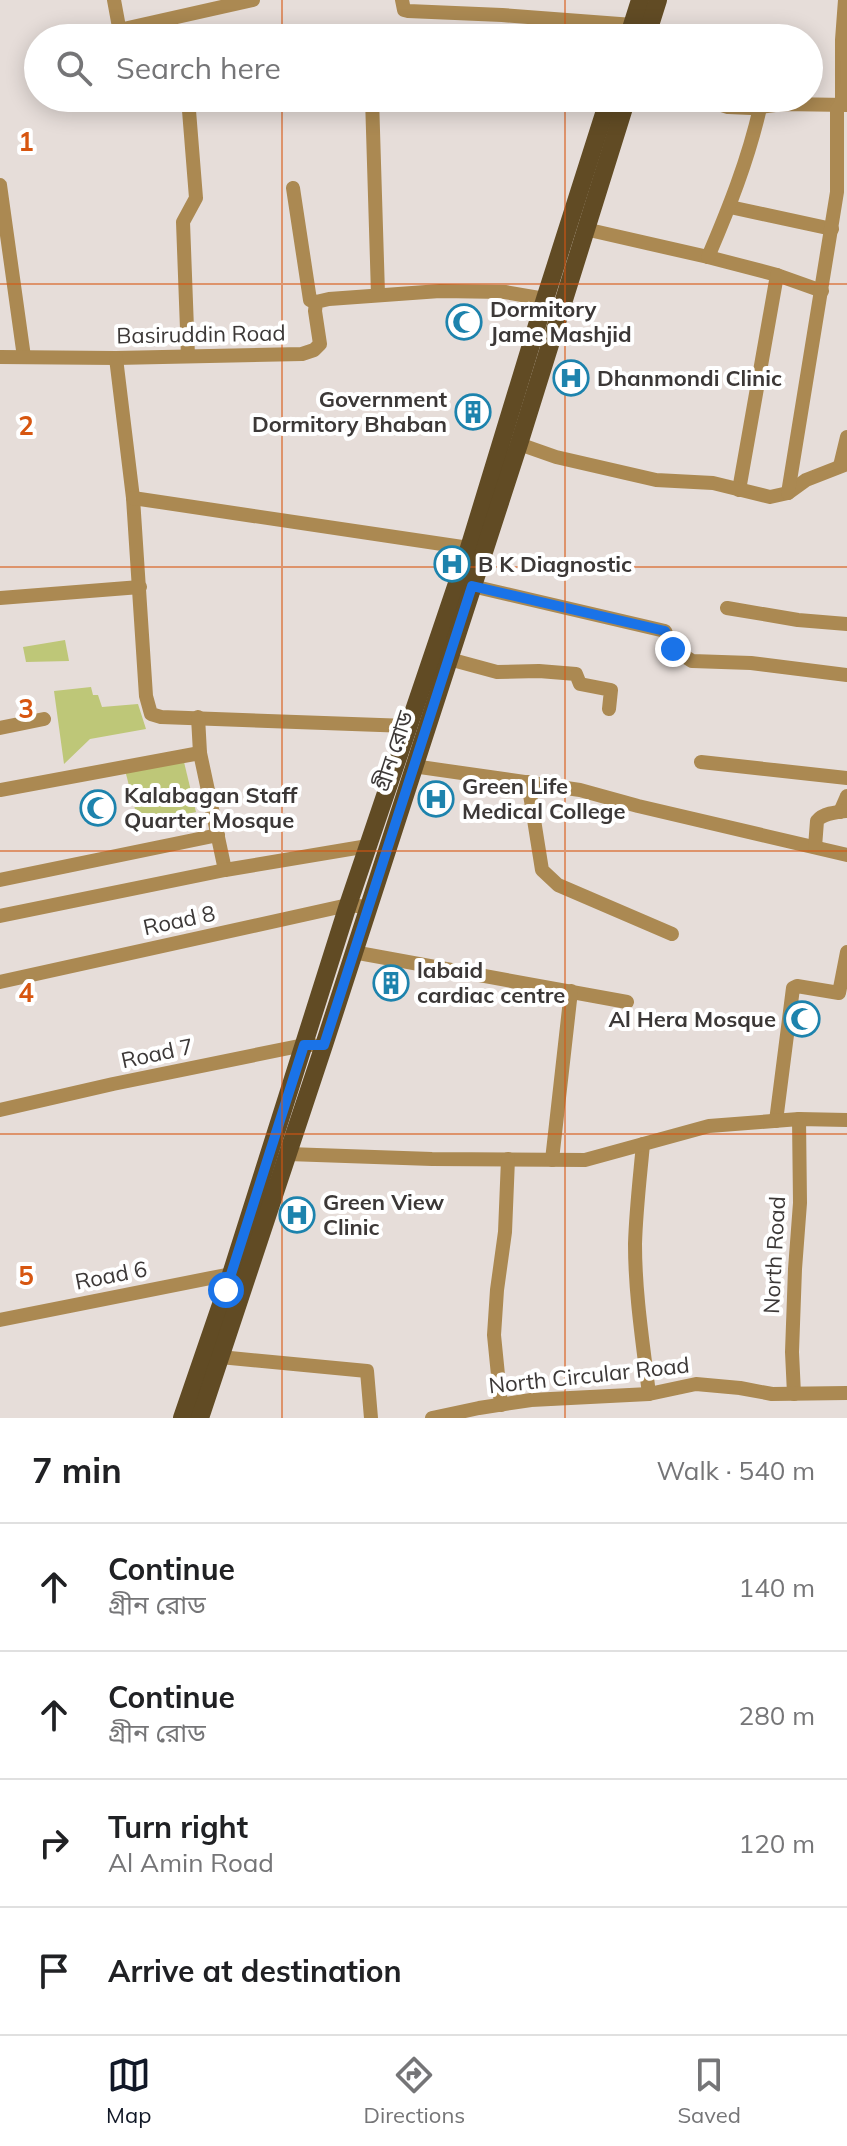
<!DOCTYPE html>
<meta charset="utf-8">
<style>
:root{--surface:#fff;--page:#f6f6f6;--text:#202124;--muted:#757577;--line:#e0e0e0;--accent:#111827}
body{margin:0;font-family:Mulish,"Noto Sans Bengali",sans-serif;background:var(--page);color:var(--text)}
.stop{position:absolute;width:24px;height:24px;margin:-18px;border:6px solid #1a73e8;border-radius:50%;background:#fff}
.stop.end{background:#1a73e8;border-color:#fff;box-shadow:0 2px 8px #0008}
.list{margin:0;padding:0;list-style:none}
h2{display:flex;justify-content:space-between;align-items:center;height:104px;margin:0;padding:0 32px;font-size:34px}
h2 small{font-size:26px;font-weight:400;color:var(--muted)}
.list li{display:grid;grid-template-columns:52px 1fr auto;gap:24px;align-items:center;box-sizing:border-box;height:128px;padding:0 32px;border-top:2px solid var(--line)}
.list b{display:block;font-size:30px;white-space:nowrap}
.list p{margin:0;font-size:26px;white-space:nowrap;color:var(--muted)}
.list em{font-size:26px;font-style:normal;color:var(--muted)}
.icon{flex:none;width:44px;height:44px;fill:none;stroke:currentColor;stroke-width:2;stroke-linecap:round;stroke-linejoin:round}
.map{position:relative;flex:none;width:847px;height:1418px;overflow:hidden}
.search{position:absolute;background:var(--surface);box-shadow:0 4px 20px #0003;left:24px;right:24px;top:24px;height:88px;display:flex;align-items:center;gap:20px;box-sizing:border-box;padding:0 28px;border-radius:44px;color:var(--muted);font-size:30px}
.sheet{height:616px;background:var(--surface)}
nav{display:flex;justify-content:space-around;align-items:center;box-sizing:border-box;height:112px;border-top:2px solid var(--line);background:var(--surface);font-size:22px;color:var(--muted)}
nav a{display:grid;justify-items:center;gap:4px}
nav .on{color:var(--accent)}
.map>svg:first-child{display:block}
.green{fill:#bec778}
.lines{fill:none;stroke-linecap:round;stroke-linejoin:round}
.minor{stroke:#ab8952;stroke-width:14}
.major{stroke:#614b24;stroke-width:18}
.route{stroke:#1a73e8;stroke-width:10}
.grid{fill:none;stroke:#d75610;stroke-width:2;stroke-opacity:0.55}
.labels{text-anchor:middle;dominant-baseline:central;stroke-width:8;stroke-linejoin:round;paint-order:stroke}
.poi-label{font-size:22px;font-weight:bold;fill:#3c3837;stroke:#fff;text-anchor:start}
.street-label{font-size:22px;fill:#3c3837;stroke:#fff}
.grid-label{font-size:26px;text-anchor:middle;font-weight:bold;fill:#d75610;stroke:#fff;stroke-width:8;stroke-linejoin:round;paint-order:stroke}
</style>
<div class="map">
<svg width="847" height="1418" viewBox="0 0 847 1418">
<rect width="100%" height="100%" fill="#e6ddd9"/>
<!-- green -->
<g class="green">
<path d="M 65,640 L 69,661 L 26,662 L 23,647 Z"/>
<path d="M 91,687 L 93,695 L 98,695 L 102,707 L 138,704 L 146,729 L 90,739 L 64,764 L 54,691 Z"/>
<path d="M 184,762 L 196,812 L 139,825 L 125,770 Z"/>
</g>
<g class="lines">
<!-- minor -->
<g class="minor">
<path d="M 114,0 L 121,38"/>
<path d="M 402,0 L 404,10 L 408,11 L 502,15 L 633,25"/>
<path d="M 119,30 L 253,0"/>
<path d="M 372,98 L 378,294"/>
<path d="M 562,98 L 607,103"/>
<path d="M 700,98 L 728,107 L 751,108 L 783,104 L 847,105"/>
<path d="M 0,185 L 24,357"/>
<path d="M 293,188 L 310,300 L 316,302"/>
<path d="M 730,207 L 832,229"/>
<path d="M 585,229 L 708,257 L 777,275 L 739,490"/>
<path d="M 708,257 C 729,208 748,160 760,108"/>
<path d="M 777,275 L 822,291"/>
<path d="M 188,356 L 183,222 L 196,198 L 188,98"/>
<path d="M 0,357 L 116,358 L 302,354 L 314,350 L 320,344 L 315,311 L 316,302 L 329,299 L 440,291 L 505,292 L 545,299"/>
<path d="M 116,358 L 133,498 L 146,696 L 151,714 L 161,717 L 408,726"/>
<path d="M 519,444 L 556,457 L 656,480 L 713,483 L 770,497 L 788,493 L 806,480 L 847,464"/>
<path d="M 840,466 L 847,437"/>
<path d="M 788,493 L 837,192 L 837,109 L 842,104 L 842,40 L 845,0"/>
<path d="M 133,498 L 469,548"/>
<path d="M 472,586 L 665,631 L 673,649 L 692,661 L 751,663 L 847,675"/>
<path d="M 0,598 L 140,587"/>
<path d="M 727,608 L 798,620 L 847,624"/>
<path d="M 449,659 L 497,672 L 539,671 L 576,674 L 580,684 L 611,690 L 609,709"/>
<path d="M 198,717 L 200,753 L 225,870"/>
<path d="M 0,728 L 44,719"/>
<path d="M 701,762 L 847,778"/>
<path d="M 413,766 L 580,790 L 638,806 L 847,855"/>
<path d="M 528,782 L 542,870 L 558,885 L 672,934"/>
<path d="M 0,790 L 200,753"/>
<path d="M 840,812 L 847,796"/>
<path d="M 815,847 L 817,821 C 823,813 837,812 847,811"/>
<path d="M 0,880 L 218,835"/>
<path d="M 0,916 L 225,870 L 368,846"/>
<path d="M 353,952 L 627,1002"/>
<path d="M 0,982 L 348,905 L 367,907"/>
<path d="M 0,1110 L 113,1084 L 304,1045 L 313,1045"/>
<path d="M 776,1121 L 793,988 L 797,986 L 839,993 L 847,952"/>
<path d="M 643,1144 C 640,1177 636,1210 635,1244 C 635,1294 643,1344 649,1394"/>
<path d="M 288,1154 L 432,1159 L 585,1160 L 709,1126 L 799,1119 L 847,1120"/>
<path d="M 552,1160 L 571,991"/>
<path d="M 0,1320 L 231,1274"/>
<path d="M 220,1357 L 367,1371 L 371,1418"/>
<path d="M 794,1394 L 792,1352 L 795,1269 L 800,1203 L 799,1119"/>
<path d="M 501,1405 L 494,1335 L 497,1290 L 505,1232 L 508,1159"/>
<path d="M 432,1418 L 479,1408 L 531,1400 L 649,1394 L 696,1384 L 740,1388 L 772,1394 L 847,1393"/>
</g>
<!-- major -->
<g class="major">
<path d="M 628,38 L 640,0"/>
<path d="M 646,38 L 658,0"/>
<path d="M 182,1418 L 226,1290 L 348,905 L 469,548 L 545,299 L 609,98"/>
<path d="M 200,1418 L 324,1045 L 519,444 L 627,98"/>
</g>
</g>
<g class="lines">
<!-- route -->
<path class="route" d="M 226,1290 L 304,1045 L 324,1045 L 472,586 L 665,631 L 673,649"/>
</g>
<!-- grid -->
<path class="grid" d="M 282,0 L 282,38M 565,0 L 565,38M 282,98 L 282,1418M 565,98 L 565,1418M 0,284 L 847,284M 0,567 L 847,567M 0,851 L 847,851M 0,1134 L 847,1134"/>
<!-- icons -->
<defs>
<symbol id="mosque-ring" viewBox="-11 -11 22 22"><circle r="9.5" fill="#fff" stroke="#1d83ad" stroke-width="1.5"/><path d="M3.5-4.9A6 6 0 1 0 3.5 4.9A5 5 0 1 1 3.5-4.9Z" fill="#1d83ad"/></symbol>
<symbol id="hospital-ring" viewBox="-11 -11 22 22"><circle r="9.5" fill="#fff" stroke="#1d83ad" stroke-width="1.5"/><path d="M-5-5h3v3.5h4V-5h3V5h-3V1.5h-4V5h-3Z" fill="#1d83ad"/></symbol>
<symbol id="building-ring" viewBox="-11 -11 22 22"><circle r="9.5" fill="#fff" stroke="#1d83ad" stroke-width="1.5"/><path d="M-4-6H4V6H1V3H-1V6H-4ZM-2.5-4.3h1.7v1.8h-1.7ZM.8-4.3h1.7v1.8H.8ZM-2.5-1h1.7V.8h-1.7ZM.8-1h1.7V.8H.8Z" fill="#1d83ad"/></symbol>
</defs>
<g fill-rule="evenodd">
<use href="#mosque-ring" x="444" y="302" width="40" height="40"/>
<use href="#hospital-ring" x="551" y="358" width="40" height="40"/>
<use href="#building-ring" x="453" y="392" width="40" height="40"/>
<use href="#hospital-ring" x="432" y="544" width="40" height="40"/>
<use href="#hospital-ring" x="416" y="779" width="40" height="40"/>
<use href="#mosque-ring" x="78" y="788" width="40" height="40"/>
<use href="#building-ring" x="371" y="963" width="40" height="40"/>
<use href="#mosque-ring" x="782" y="999" width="40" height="40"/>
<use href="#hospital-ring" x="277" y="1195" width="40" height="40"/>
</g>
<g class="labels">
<!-- poi labels -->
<g class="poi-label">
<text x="490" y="309">Dormitory<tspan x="490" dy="25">Jame Mashjid</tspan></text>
<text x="597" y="378">Dhanmondi Clinic</text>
<text x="447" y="399" text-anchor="end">Government<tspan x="447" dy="25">Dormitory Bhaban</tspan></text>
<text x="478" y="564">B K Diagnostic</text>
<text x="462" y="786">Green Life<tspan x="462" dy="25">Medical College</tspan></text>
<text x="124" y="795">Kalabagan Staff<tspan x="124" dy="25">Quarter Mosque</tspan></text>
<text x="417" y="970">labaid<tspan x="417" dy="25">cardiac centre</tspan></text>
<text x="776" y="1019" text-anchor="end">Al Hera Mosque</text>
<text x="323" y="1202">Green View<tspan x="323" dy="25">Clinic</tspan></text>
</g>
<!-- street labels -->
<g class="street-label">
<text transform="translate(201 334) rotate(-1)">Basiruddin Road</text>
<text transform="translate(393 751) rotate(-72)">গ্রীন রোড</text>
<text transform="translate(179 920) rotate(-12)">Road 8</text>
<text transform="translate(157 1053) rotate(-12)">Road 7</text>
<text transform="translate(774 1255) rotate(-87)">North Road</text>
<text transform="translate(111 1275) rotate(-11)">Road 6</text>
<text transform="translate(589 1375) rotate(-6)">North Circular Road</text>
</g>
</g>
<g class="grid-label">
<text x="26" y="151">1</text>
<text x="26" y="435">2</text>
<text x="26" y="718">3</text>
<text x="26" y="1002">4</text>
<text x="26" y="1285">5</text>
</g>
</svg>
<div class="stop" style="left:226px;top:1290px"></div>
<div class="stop end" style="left:673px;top:649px"></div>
<div class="search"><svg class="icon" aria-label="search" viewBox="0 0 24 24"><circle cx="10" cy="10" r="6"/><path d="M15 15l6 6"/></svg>Search here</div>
</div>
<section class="sheet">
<h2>7 min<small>Walk · 540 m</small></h2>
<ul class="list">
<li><svg class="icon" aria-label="ahead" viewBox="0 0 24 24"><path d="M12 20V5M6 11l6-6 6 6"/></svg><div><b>Continue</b><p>গ্রীন রোড</p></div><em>140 m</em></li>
<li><svg class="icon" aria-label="ahead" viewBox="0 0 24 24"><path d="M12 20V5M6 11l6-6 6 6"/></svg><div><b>Continue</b><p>গ্রীন রোড</p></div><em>280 m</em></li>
<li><svg class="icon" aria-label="right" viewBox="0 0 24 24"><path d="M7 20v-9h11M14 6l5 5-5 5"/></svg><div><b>Turn right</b><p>Al Amin Road</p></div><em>120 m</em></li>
<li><svg class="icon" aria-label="arrive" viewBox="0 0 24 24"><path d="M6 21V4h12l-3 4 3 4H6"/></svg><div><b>Arrive at destination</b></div></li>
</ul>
</section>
<nav>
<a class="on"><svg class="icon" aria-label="map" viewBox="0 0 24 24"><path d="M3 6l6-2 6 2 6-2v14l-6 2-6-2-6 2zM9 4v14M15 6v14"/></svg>Map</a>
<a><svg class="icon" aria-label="directions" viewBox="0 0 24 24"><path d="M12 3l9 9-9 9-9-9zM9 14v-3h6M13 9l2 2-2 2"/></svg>Directions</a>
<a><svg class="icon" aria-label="saved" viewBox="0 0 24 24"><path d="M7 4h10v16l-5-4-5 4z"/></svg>Saved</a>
</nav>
